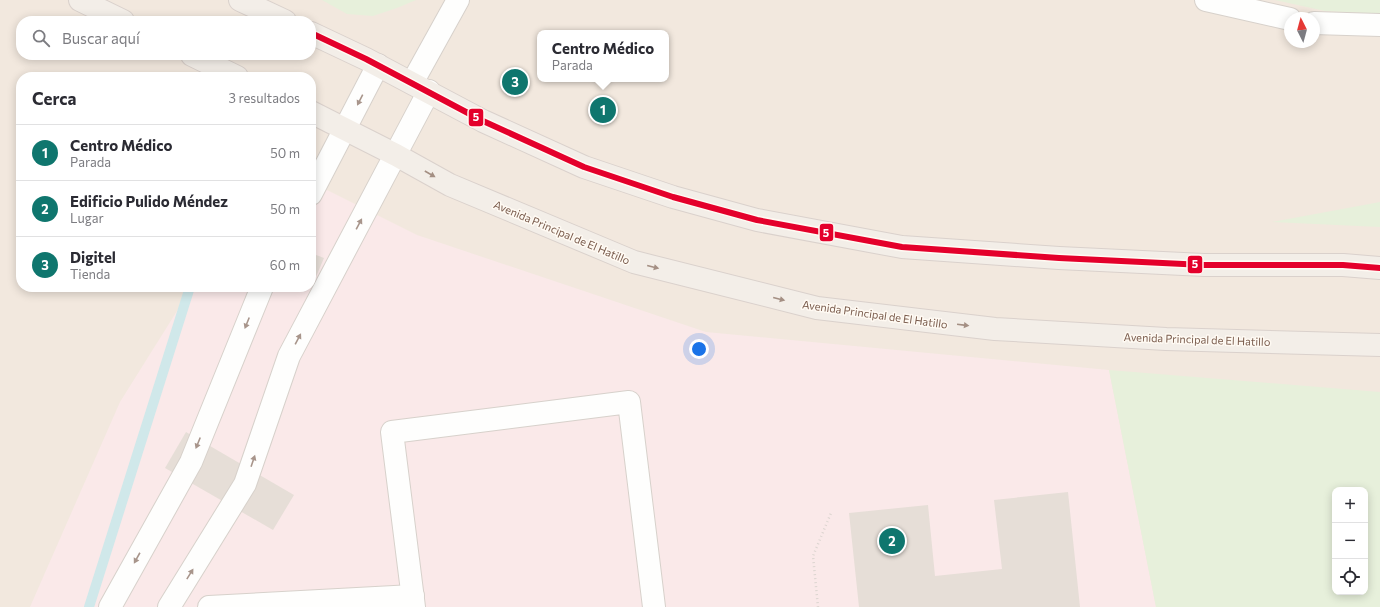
<!DOCTYPE html>
<html lang="es">
<meta charset="utf-8">
<style>
:root{--surface:#fff;--page:#f2f2f3;--text:#2b2b33;--muted:#7c7c81;--line:#e1e1e2;--accent:#0f766e}
body{margin:0;font-family:Commissioner,sans-serif;background:var(--page);color:var(--text)}
.controls{position:absolute;right:12px;bottom:12px;display:grid;overflow:hidden;border-radius:8px;box-shadow:0 2px 10px #0003}
.controls button{width:36px;height:36px;display:grid;place-items:center;padding:0;border:0;border-bottom:1px solid var(--line);background:var(--surface);color:var(--text);font:20px sans-serif}
.compass{position:absolute;left:1284px;top:12px;width:36px;height:36px;border-radius:50%;background:var(--surface);box-shadow:0 2px 10px #0003;rotate:354deg}
.you{position:absolute;left:699px;top:349px;width:14px;height:14px;margin:-10px;border:3px solid #fff;border-radius:50%;background:#1a73e8;box-shadow:0 0 0 6px #1a73e833}
.badge{display:grid;place-items:center;width:26px;height:26px;border-radius:50%;background:var(--accent);color:#fff;font-size:13px;font-weight:700}
.pin{position:absolute;translate:-50% -50%;border:2px solid #fff;box-shadow:0 1px 4px #0006}
.popup{position:absolute;left:537px;top:30px;width:132px;height:52px;box-sizing:border-box;display:grid;place-content:center;border-radius:8px;background:var(--surface);filter:drop-shadow(0 1px 3px #0005);font-size:13px;white-space:nowrap;color:var(--muted)}
.popup b{font-size:15px;color:var(--text)}
.popup::after{content:'';position:absolute;left:50%;top:100%;margin-left:-8px;border:8px solid transparent;border-top-color:var(--surface)}
.list{margin:0;padding:0;list-style:none}
h2{display:flex;justify-content:space-between;align-items:center;height:52px;margin:0;padding:0 16px;font-size:17px}
h2 small{font-size:13px;font-weight:400;color:var(--muted)}
.list li{display:grid;grid-template-columns:26px 1fr auto;gap:12px;align-items:center;box-sizing:border-box;height:56px;padding:0 16px;border-top:1px solid var(--line)}
.list b{display:block;font-size:15px;white-space:nowrap}
.list p{margin:0;font-size:13px;white-space:nowrap;color:var(--muted)}
.list em{font-size:13px;font-style:normal;color:var(--muted)}
.icon{flex:none;width:22px;height:22px;fill:none;stroke:currentColor;stroke-width:2;stroke-linecap:round;stroke-linejoin:round}
.map{position:relative;flex:none;width:1380px;height:607px;overflow:hidden}
.search{position:absolute;background:var(--surface);box-shadow:0 2px 10px #0003;left:16px;top:16px;width:300px;height:44px;display:flex;align-items:center;gap:10px;box-sizing:border-box;padding:0 14px;border-radius:16px;color:var(--muted);font-size:15px}
.panel{position:absolute;background:var(--surface);box-shadow:0 2px 10px #0003;left:16px;top:72px;width:300px;height:220px;border-radius:16px}
.map>svg:first-child{display:block}
.residential{fill:#f2e8de;fill-rule:evenodd}
.medical{fill:#fae9e9}
.green{fill:#e7f0db;fill-rule:evenodd}
.lines{fill:none;stroke-linecap:round;stroke-linejoin:round}
.stream{stroke:#d0e8ea;stroke-width:10}
.building{fill:#e6ded7}
.minor-casing{stroke:#d7d1cb;stroke-width:24}
.major-casing{stroke:#dad1cc;stroke-width:24}
.path{stroke:#dcd5d0;stroke-width:2.5;stroke-dasharray:1 3;stroke-linecap:butt}
.minor{stroke:#fefefd;stroke-width:22}
.major{stroke:#f3eee8;stroke-width:22}
.bus-1-casing{stroke:#fffaf3;stroke-width:9}
.bus-1{stroke:#e4002b;stroke-width:6}
.oneway{fill:#a8958b}
.oneway2{fill:#a48f83}
.labels{text-anchor:middle;dominant-baseline:central;stroke-width:3;stroke-linejoin:round;paint-order:stroke}
.street-label{font-size:11px;fill:#7a5c4d;stroke:#fffaf3}
.line-badge{stroke:#fffaf3;stroke-width:1.5}
.badge-label{font-size:11px;text-anchor:middle;font-weight:bold;fill:#fff}
</style>
<div class="map">
<svg width="1380" height="607" viewBox="0 0 1380 607">
<rect width="100%" height="100%" fill="#f9f5f0"/>
<!-- residential -->
<path class="residential" d="M 0,0 L 1380,0 L 1380,607 L 0,607 ZM 1290,18 L 1314,18 L 1314,42 L 1290,42 ZM 21,21 L 311,21 L 311,55 L 21,55 ZM 540,33 L 666,33 L 666,79 L 540,79 ZM 21,77 L 311,77 L 311,287 L 21,287 ZM 1335,490 L 1365,490 L 1365,592 L 1335,592 Z"/>
<!-- medical -->
<path class="medical" d="M 311,182 L 417,235 L 706,332 L 1109,370 L 1156,607 L 30,607 L 120,402 L 192,287 L 311,287 Z"/>
<!-- green -->
<g class="green">
<path d="M 322,0 L 416,0 L 397,8 L 373,16 L 347,14 Z"/>
<path d="M 1275,0 L 1380,0 L 1380,14 L 1325,11 Z"/>
<path d="M 1380,202 L 1380,227 L 1272,222 Z"/>
<path d="M 1109,370 L 1380,392 L 1380,607 L 1156,607 ZM 1335,490 L 1365,490 L 1365,592 L 1335,592 Z"/>
</g>
<g class="lines">
<!-- stream -->
<path class="stream" d="M 89,607 L 190,287"/>
</g>
<!-- building -->
<g class="building">
<path d="M 311,253 L 324,258 L 312,286 L 311,286 Z"/>
<path d="M 186,432 L 294,495 L 273,530 L 165,468 Z"/>
<path d="M 1068,492 L 1080,607 L 859,607 L 849,513 L 928,505 L 935,576 L 1002,569 L 994,500 Z"/>
</g>
<g class="lines">
<defs>
<g id="minor">
<path d="M 1206,0 L 1290,19"/>
<path d="M 1314,23 L 1380,25"/>
<path d="M 412,83 L 458,0"/>
<path d="M 311,194 L 378,65"/>
<path d="M 110,607 L 191,462 L 262,287"/>
<path d="M 169,607 L 245,484 L 289,356 L 429,91"/>
<path d="M 209,607 L 413,596"/>
<path d="M 414,607 L 392,432 L 629,402 L 654,607"/>
</g>
<g id="major">
<path d="M 80,0 L 123,21"/>
<path d="M 240,0 L 285,21"/>
<path d="M 311,33 L 366,59 L 483,121 L 584,167 L 673,197 L 757,220 L 902,247 L 1059,258 L 1204,265 L 1343,265 L 1380,268"/>
<path d="M 192,55 L 237,77"/>
<path d="M 311,112 L 396,155 L 450,185 L 634,262 L 817,308 L 995,329 L 1166,339 L 1380,345"/>
</g>
</defs>
<!-- minor casing -->
<use href="#minor" class="minor-casing"/>
<!-- major casing -->
<use href="#major" class="major-casing"/>
<!-- path -->
<path class="path" d="M 818,607 L 813,556 L 831,513"/>
<!-- minor -->
<use href="#minor" class="minor"/>
<!-- major -->
<use href="#major" class="major"/>
<defs>
<path id="bus-1" d="M 311,33 L 366,59 L 483,121 L 584,167 L 673,197 L 757,220 L 902,247 L 1059,258 L 1204,265 L 1343,265 L 1380,268"/>
</defs>
<!-- bus-1 casing -->
<use href="#bus-1" class="bus-1-casing"/>
<!-- bus-1 -->
<use href="#bus-1" class="bus-1"/>
</g>
<!-- one-way arrows -->
<defs><path id="oneway-solid" d="M-6-.8H1V-3.2L6.5 0L1 3.2V.8H-6Z"/></defs>
<g class="oneway">
<use href="#oneway-solid" transform="translate(360 100) rotate(117)"/>
<use href="#oneway-solid" transform="translate(359 224) rotate(-62)"/>
<use href="#oneway-solid" transform="translate(247 323) rotate(112)"/>
<use href="#oneway-solid" transform="translate(298 339) rotate(-62)"/>
<use href="#oneway-solid" transform="translate(198 443) rotate(112)"/>
<use href="#oneway-solid" transform="translate(253 461) rotate(-71)"/>
<use href="#oneway-solid" transform="translate(137 558) rotate(119)"/>
<use href="#oneway-solid" transform="translate(190 574) rotate(-58)"/>
</g>
<g class="oneway2">
<use href="#oneway-solid" transform="translate(430 174) rotate(30)"/>
<use href="#oneway-solid" transform="translate(653 267) rotate(14)"/>
<use href="#oneway-solid" transform="translate(779 299) rotate(14)"/>
<use href="#oneway-solid" transform="translate(963 325) rotate(7)"/>
</g>
<g class="labels">
<!-- street labels -->
<g class="street-label">
<text transform="translate(562 232) rotate(23)">Avenida Principal de El Hatillo</text>
<text transform="translate(875 314) rotate(8)">Avenida Principal de El Hatillo</text>
<text transform="translate(1197 339) rotate(2)">Avenida Principal de El Hatillo</text>
</g>
</g>
<g class="line-badge">
<rect x="468" y="108" width="16" height="19" rx="4" fill="#e4002b"/>
<rect x="819" y="223" width="15" height="19" rx="4" fill="#e4002b"/>
<rect x="1187" y="255" width="16" height="19" rx="4" fill="#e4002b"/>
</g>
<g class="badge-label">
<text x="476" y="121">5</text>
<text x="826" y="237">5</text>
<text x="1195" y="268">5</text>
</g>
</svg>
<div class="controls">
<button>+</button>
<button>−</button>
<button><svg class="icon" aria-label="locate" viewBox="0 0 24 24"><circle cx="12" cy="12" r="6"/><path d="M12 2v4M12 18v4M2 12h4M18 12h4"/></svg></button>
</div>
<svg class="compass" viewBox="-18 -18 36 36"><path d="M0-13l5 13h-10z" fill="#e53935"/><path d="M0 13l5-13h-10z" fill="#7c7c81"/></svg>
<div class="you"></div>
<div class="pin badge" style="left:603px;top:110px">1</div>
<div class="popup"><b>Centro Médico</b>Parada</div>
<div class="pin badge" style="left:892px;top:541px">2</div>
<div class="pin badge" style="left:515px;top:82px">3</div>
<div class="search"><svg class="icon" aria-label="search" viewBox="0 0 24 24"><circle cx="10" cy="10" r="6"/><path d="M15 15l6 6"/></svg>Buscar aquí</div>
<section class="panel">
<h2>Cerca<small>3 resultados</small></h2>
<ul class="list">
<li><span class="badge">1</span><div><b>Centro Médico</b><p>Parada</p></div><em>50 m</em></li>
<li><span class="badge">2</span><div><b>Edificio Pulido Méndez</b><p>Lugar</p></div><em>50 m</em></li>
<li><span class="badge">3</span><div><b>Digitel</b><p>Tienda</p></div><em>60 m</em></li>
</ul>
</section>
</div>
